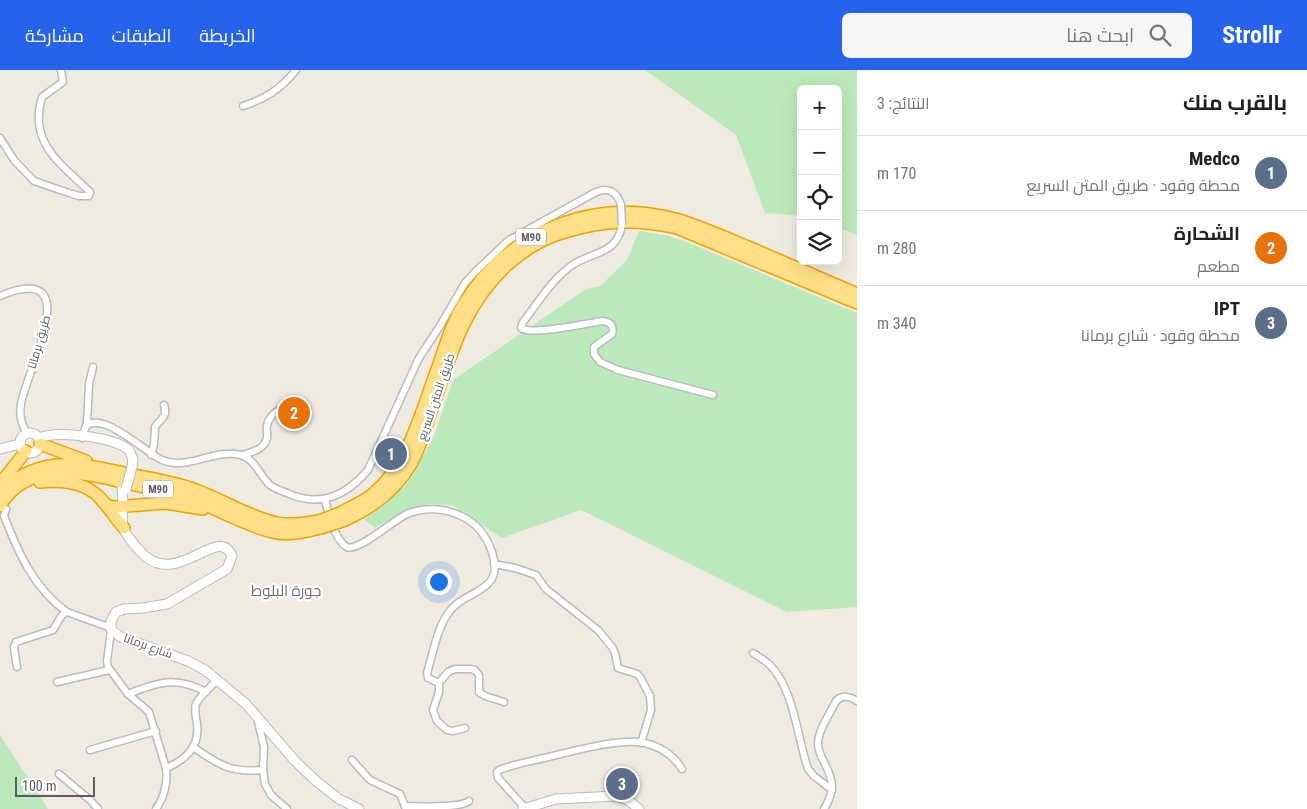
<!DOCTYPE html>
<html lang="ar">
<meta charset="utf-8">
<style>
:root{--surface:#fff;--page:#f6f6f6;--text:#202124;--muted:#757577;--line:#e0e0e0;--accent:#2563eb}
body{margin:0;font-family:"Roboto Condensed",Cairo,sans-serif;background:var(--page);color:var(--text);direction:rtl}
.controls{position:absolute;right:15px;top:15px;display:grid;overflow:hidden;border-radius:8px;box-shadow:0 5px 20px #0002}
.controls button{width:45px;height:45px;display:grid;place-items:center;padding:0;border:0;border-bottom:1px solid var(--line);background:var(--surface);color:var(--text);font:25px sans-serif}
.scale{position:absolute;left:15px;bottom:12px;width:80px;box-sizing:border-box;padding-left:5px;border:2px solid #5a5e64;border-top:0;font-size:14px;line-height:18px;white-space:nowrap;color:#5a5e64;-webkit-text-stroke:4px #fff;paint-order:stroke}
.you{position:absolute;left:438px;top:511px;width:18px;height:18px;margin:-12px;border:4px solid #fff;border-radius:50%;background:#1a73e8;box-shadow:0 0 0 8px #1a73e833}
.badge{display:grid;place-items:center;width:32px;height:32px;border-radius:50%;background:var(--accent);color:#fff;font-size:16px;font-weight:700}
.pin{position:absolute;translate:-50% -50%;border:2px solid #fff;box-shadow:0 1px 5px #0006}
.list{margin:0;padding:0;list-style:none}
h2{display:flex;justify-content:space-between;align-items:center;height:65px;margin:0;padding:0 20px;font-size:21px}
h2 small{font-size:16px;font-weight:400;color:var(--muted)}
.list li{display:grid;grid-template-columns:32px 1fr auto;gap:15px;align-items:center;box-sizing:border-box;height:75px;padding:0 20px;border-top:1px solid var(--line)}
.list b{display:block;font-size:19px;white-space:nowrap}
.list p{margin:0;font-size:16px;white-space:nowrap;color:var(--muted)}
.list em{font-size:16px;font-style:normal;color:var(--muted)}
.icon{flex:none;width:28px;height:28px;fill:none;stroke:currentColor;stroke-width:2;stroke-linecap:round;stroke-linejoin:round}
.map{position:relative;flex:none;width:857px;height:739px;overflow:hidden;direction:ltr}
header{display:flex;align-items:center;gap:30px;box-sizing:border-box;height:70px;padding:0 25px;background:var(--accent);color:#fff}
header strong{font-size:24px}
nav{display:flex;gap:28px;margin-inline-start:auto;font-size:18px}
.search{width:350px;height:45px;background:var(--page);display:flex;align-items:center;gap:12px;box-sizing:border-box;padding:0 18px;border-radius:8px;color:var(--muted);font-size:19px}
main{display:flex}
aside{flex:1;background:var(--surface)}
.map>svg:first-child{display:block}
.green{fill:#bce9bb}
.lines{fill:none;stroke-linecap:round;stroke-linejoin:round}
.street-casing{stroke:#b7babf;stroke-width:9}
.secondary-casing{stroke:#b7bbc2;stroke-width:11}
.highway-casing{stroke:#f0a300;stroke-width:14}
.street{stroke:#fff;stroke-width:6}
.secondary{stroke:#fff;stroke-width:9}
.highway{stroke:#ffe088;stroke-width:11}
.street-bridge-casing{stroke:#b7babf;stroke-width:9;stroke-linecap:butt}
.secondary-bridge-casing{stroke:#b7bbc2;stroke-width:11;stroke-linecap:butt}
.highway-bridge-casing{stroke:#f0a300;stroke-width:14;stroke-linecap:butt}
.street-bridge{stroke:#fff;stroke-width:6}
.secondary-bridge{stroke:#fff;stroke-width:9}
.highway-bridge{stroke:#ffe088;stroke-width:11}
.labels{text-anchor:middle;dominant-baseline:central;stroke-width:4.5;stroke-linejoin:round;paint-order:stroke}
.shield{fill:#fff;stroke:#8c8e92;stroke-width:1}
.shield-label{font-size:11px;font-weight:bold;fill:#5a5e64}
.street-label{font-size:12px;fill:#5a5e64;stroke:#fff}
.quarter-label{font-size:15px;fill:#6b7176;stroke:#fff}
</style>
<header>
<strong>Strollr</strong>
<div class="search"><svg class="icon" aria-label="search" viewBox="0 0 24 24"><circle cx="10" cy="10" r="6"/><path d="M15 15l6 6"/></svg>ابحث هنا</div>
<nav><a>الخريطة</a><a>الطبقات</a><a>مشاركة</a></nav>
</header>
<main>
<aside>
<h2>بالقرب منك<small>النتائج: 3</small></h2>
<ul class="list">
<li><span class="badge" style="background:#5c6f8a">1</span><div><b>Medco</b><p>محطة وقود · طريق المتن السريع</p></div><em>170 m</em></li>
<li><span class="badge" style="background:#e8710a">2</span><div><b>الشحارة</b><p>مطعم</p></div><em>280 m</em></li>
<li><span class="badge" style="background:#5c6f8a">3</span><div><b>IPT</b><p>محطة وقود · شارع برمانا</p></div><em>340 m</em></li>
</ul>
</aside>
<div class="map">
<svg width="857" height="739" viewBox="0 0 857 739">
<rect width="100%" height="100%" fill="#efebe1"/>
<!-- green -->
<g class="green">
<path d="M 645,0 L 857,0 L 857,165 L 838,157 L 838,19 L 801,19 L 801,146 L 765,143 L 736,65 Z"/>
<path d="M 639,161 L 669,166 L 689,173 L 857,243 L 857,537 L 787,542 L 581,440 L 502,468 L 452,435 L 431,434 L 408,439 L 375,458 L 364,449 L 380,439 L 403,418 L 413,405 L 434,366 L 453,310 L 586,219 L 600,216 L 627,190 Z"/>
<path d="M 0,665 L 48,739 L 0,739 Z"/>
</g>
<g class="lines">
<defs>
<g id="street">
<path d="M 243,36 C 265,29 281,19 296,0"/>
<path d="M 0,68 L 14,90 L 34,111 L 72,124 L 79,126 L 89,126 L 90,122 C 61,94 28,73 42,27 L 63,12 L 61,0"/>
<path d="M 622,155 C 617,184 595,181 574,194 C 552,208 539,232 523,252 L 521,258 C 532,266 587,253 603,251 C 611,252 614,256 612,264 L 594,277 L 594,284 L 600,292 L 618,300 L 713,325"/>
<path d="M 0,226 C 89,189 26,301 21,334 C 19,345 21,354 27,363"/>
<path d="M 87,355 L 89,314 L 93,297"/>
<path d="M 82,368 L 86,356 C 104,341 146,383 162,390 C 188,401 214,378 241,385 C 255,389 260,406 270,415 C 275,419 282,421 287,423 C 320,438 346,426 368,400 L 419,288 L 440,256 L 465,213 L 476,201 L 509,170 L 596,122 C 609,117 617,122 621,135"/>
<path d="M 151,385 L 154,375 L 155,357 C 161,348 168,347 164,335"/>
<path d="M 242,385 C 252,382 264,380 267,368 C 268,364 266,360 267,356 C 269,344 282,337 292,333"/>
<path d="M 325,430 C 328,442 335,471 347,477 C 359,482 394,449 409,443 C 426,437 445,438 461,446 C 477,453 486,465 492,482 C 506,525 463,518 447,545 C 436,562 433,584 427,603 L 428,608 L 439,613"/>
<path d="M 6,439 L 4,446 C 18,482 34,519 67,542"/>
<path d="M 494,494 L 515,498 L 536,505 L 546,519 L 598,560 L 612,577 L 615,583 L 618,598 L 637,604 L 640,607 L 650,626 L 651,640 L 641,673"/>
<path d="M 111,560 L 107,591 L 108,597 L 128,624 L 149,642 L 166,698 C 168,712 164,728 156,739"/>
<path d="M 753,583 C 758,586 764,590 769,594 C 794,618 797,667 808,699 L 814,706 L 832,720"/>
<path d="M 17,597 L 14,577 L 16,572 L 53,560 L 62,545 L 67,542 L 111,558"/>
<path d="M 57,612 L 109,600"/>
<path d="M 128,624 C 158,612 176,606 206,622"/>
<path d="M 257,647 L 264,677 L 263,700 L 265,714 L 271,725 L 287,739"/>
<path d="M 465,658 L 453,661 L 447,660 L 437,651 L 433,640 L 439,622 L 439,613 L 448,602 L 455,599 L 471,599 L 475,600 L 479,605 L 479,622 L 485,626 L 504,632"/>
<path d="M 193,677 C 219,695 231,703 263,700"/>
<path d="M 90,680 L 156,661"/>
<path d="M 352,690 L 370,710 L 400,724 L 406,739"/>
<path d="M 166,698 C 186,690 200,676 197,654 C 196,647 194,640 196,634 C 200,625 211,617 217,610"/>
<path d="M 59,704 L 90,730 L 98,739"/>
<path d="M 405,736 C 420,736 458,739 469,731"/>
<path d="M 525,738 L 498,708 L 497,702 L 499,700 C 512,695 527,692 540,689 C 567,683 620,667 645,673 C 661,677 674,686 682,699"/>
<path d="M 824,739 C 835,721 834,711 824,692 C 821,686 818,681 818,674 C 818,660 830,644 836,631 C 842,625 850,626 857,631"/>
</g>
<g id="secondary">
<circle cx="30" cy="373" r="10"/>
<path d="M 39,368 C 58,360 114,367 129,380 L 133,389 L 132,397"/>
<path d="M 0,379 L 20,374"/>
<path d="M 122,418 C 124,430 121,444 123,457 C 125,464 133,473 138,479 C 175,524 218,452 232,486 L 227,499 L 167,534 L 143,538 L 124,539 L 116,542 L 111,551 L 111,560 L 121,567 L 188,591 L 205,600 L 246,634 L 295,691 L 316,711 L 339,729 L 359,739"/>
<path d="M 523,739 L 556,729 L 616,726 L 628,730 L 639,739"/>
</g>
<g id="highway">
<path d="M 40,374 L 86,391"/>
<path d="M 40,412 C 60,410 84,412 99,427 C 108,436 115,448 124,458"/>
<path d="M 0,414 L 26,381"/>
<path d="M 0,422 C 41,383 83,394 133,405 C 154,409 176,412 196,420 C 223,430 249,447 277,453 C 291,456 305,453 319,451"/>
<path d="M 106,435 L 114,437 L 166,433 L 203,439"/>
<path d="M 0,436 C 28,387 92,404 135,415 C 153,419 170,421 187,427 C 215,438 242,454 272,462 C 288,466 305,462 321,458"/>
<path d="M 340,443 C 351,437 363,432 373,424 C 410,393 422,338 439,294 C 446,273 453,250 465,232 C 511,160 596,126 679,150 C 704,158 729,169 753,179 C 787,194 822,209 857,224"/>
<path d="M 345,450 C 372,438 396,420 411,394 C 420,379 425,359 431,341 C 451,286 462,237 507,195 C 524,180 543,168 565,162 C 606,150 636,149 677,158 L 857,233"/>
</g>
</defs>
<!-- street casing -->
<use href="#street" class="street-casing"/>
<!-- secondary casing -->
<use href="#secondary" class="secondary-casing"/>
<!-- highway casing -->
<use href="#highway" class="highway-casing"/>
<!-- street -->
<use href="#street" class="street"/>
<!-- secondary -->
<use href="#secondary" class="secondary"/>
<!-- highway -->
<use href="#highway" class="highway"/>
<defs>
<path id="street-bridge" d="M 621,135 L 622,155"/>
<path id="secondary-bridge" d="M 126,419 L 132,397"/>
<g id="highway-bridge">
<path d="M 319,451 L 340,443"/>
<path d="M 321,458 L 345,450"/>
</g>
</defs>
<!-- street-bridge casing -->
<use href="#street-bridge" class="street-bridge-casing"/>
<!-- secondary-bridge casing -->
<use href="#secondary-bridge" class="secondary-bridge-casing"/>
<!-- highway-bridge casing -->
<use href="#highway-bridge" class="highway-bridge-casing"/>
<!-- street-bridge -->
<use href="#street-bridge" class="street-bridge"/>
<!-- secondary-bridge -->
<use href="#secondary-bridge" class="secondary-bridge"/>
<!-- highway-bridge -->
<use href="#highway-bridge" class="highway-bridge"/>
</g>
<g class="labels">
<!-- shield labels -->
<g class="shield">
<rect x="516" y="158.5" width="30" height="17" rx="4"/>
<rect x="143" y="410.5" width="30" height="17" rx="4"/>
</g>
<g class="shield-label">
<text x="531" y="167">M90</text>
<text x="158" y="419">M90</text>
</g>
<!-- street labels -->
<g class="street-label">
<text transform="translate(39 272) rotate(-74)">طريق برمانا</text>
<text transform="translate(436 327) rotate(-71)">طريق المتن السريع</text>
<text transform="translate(148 576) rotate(20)">شارع برمانا</text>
</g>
<!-- quarter labels -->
<g class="quarter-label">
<text x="286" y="521">جورة البلوط</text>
</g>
</g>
</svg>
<div class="controls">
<button>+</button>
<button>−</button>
<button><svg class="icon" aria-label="locate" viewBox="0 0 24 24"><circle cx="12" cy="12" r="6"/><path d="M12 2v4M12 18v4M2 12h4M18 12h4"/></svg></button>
<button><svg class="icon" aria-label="layers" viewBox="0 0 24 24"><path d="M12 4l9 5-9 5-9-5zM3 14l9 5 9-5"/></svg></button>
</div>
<div class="scale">100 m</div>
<div class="you"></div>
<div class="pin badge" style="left:391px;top:384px;background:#5c6f8a">1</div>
<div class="pin badge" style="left:294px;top:343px;background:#e8710a">2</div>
<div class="pin badge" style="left:622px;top:714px;background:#5c6f8a">3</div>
</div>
</main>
